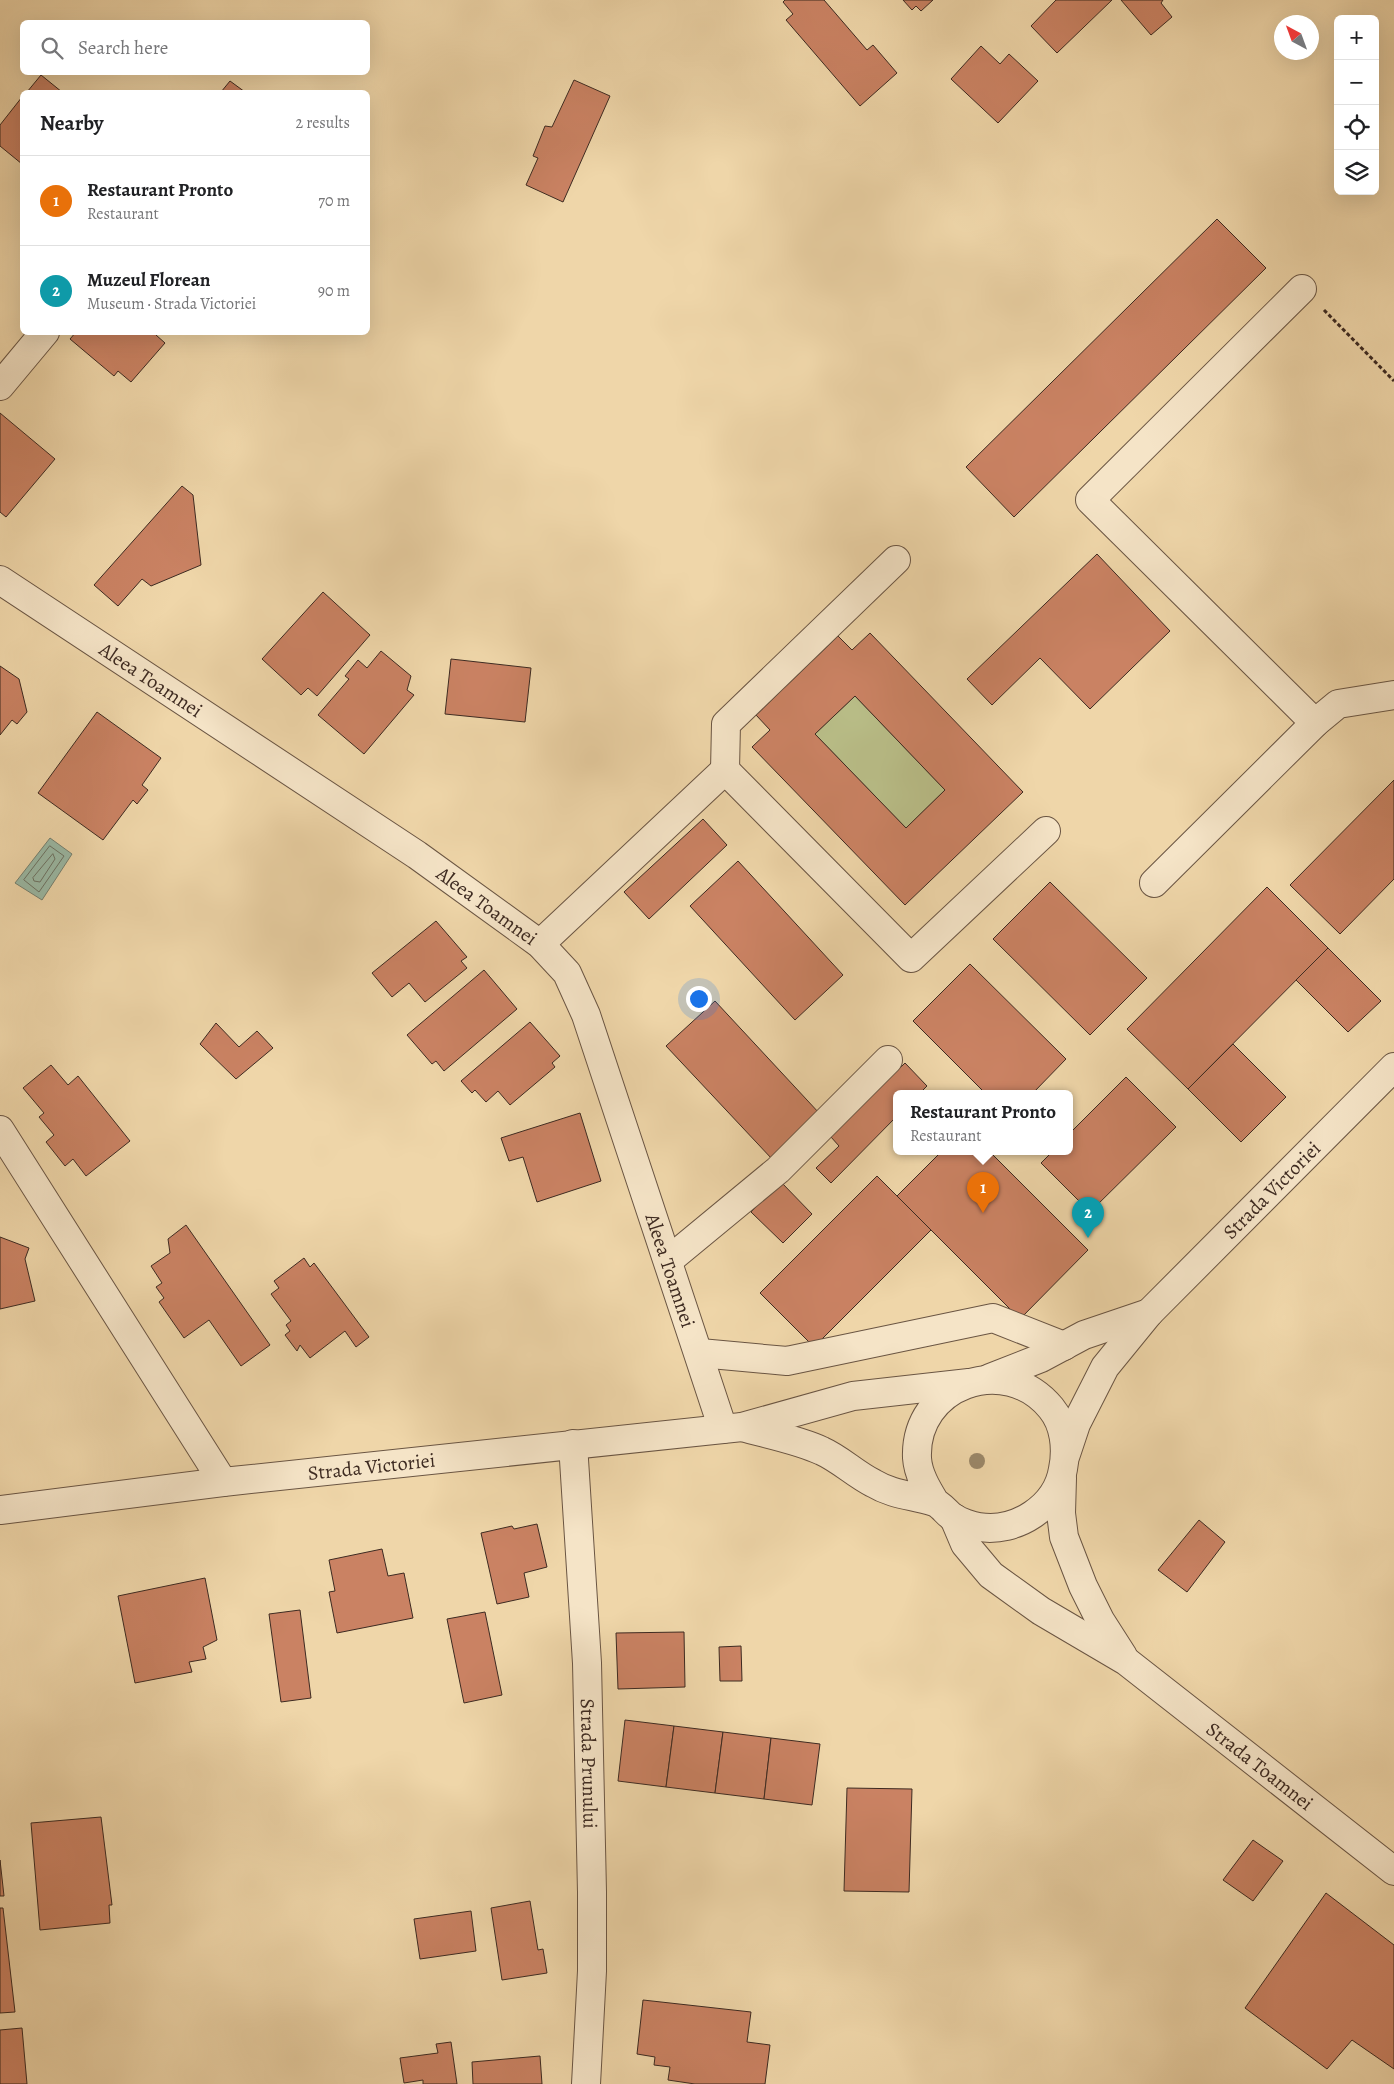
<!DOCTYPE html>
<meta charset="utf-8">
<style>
:root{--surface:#fff;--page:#f6f6f6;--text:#202124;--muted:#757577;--line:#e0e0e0;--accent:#8f2418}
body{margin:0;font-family:Alegreya,serif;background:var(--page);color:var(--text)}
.controls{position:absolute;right:15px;top:15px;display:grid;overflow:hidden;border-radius:8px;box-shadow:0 5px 20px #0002}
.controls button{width:45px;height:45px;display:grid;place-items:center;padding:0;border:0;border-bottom:1px solid var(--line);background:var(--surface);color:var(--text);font:25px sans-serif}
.compass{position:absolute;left:1274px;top:15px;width:45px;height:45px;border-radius:50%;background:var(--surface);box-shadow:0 5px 20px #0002;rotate:319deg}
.you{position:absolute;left:698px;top:998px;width:18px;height:18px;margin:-12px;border:4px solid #fff;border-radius:50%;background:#1a73e8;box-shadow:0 0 0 8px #1a73e833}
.badge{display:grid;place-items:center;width:32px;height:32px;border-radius:50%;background:var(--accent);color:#fff;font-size:16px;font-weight:700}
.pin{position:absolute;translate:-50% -41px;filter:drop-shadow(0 1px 2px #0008)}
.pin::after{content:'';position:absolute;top:26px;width:18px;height:15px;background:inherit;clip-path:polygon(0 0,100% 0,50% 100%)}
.popup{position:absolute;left:893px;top:1090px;width:180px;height:65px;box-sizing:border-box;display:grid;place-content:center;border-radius:8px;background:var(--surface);filter:drop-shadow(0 1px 4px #0005);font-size:16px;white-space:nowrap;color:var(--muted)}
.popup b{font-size:19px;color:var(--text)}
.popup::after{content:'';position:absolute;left:50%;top:100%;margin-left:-10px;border:10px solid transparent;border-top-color:var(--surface)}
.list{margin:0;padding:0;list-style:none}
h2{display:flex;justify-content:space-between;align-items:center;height:65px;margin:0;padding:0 20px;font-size:21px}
h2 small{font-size:16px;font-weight:400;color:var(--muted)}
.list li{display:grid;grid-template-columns:32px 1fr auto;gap:15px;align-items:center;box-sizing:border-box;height:90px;padding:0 20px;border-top:1px solid var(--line)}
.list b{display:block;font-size:19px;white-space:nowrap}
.list p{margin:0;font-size:16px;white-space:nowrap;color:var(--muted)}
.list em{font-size:16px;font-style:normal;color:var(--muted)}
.icon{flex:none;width:28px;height:28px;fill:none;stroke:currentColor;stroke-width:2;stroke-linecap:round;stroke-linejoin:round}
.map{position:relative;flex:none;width:1394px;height:2084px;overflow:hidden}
.search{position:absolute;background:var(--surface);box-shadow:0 5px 20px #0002;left:20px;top:20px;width:350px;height:55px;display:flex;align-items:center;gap:12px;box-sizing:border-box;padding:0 18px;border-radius:8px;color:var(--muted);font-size:19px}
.panel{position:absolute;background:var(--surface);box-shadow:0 5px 20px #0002;left:20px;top:90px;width:350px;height:245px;border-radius:8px}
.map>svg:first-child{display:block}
.green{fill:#b9be88;stroke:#7b7454}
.water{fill:#9ab9a5;stroke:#758070}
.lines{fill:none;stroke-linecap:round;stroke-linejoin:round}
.shore{stroke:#6c7263;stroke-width:1}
.building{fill:#ca8263;stroke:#3d2a21;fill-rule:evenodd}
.minor-casing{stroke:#6a5543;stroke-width:30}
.path{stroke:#3d2a21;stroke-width:3;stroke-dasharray:4 2.5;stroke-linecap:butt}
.minor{stroke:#f5e4c7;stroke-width:28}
.tree{fill:#9b886a}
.labels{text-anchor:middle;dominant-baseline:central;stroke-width:5;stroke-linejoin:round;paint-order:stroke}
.street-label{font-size:20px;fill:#3d2a21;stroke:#f5e4c7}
</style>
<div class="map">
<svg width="1394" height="2084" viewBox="0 0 1394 2084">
<rect width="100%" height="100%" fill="#efd6a9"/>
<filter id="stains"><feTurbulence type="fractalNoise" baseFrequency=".004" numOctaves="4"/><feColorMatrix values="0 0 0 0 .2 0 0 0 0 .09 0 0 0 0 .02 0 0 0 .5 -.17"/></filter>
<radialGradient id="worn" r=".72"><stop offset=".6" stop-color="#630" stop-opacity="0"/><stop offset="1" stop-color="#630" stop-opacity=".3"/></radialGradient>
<!-- green -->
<path class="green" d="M 855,696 L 945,790 L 906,828 L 815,734 Z"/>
<!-- water -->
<path class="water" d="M 50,838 L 72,854 L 42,900 L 15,883 Z"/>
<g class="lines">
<!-- shore -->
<g class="shore">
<path d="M 50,846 L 64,856 L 39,892 L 24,880 Z"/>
<path d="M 53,854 L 55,859 L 40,882 L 34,881 L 33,878 Z"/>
</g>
</g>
<!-- building -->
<g class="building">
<path d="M 785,0 L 824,0 L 867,50 L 873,45 L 897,73 L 860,106 L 786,20 L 793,14 L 783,2 Z"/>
<path d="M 903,0 L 933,0 L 921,11 L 916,6 L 912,10 Z"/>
<path d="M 1112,0 L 1057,53 L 1031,26 L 1056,0 Z"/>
<path d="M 1121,0 L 1163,0 L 1161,3 L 1172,17 L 1151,35 Z"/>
<path d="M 981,46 L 1000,64 L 1009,54 L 1038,81 L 998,123 L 951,79 Z"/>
<path d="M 41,75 L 62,92 L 27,92 Z"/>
<path d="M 574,80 L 610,96 L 563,202 L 526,185 L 538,158 L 533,156 L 545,126 L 552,127 Z"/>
<path d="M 230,81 L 245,92 L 221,92 Z"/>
<path d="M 22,97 L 22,164 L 0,146 L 0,125 Z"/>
<path d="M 1217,219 L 1266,268 L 1014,517 L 966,467 Z"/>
<path d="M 76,332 L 158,332 L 156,335 L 165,343 L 131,382 L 118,371 L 114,376 L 70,339 Z"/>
<path d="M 0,413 L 55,459 L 6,517 L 0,512 Z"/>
<path d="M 182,486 L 193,495 L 201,565 L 151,586 L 142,579 L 118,606 L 94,585 Z"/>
<path d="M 1097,554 L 1170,631 L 1090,709 L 1040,658 L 992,705 L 967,679 Z"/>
<path d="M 323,592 L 370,635 L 317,696 L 308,688 L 301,695 L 262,659 Z"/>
<path d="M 870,633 L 1023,792 L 905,905 L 752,747 L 770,730 L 756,715 L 838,636 L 852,650 ZM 855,696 L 945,790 L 906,828 L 815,734 Z"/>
<path d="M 381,651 L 411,676 L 407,690 L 414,695 L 364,754 L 318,715 L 349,679 L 345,676 L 358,660 L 367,668 Z"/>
<path d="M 451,659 L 531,668 L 525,722 L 445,714 Z"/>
<path d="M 0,666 L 19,679 L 27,712 L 17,724 L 12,720 L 0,735 Z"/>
<path d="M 97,712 L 161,758 L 142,785 L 148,790 L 137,804 L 133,800 L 103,840 L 38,793 Z"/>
<path d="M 1394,780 L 1394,879 L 1340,934 L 1290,885 Z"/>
<path d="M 703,819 L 727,845 L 649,919 L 624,892 Z"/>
<path d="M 738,861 L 843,975 L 795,1020 L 690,906 Z"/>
<path d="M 1050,882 L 1147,978 L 1090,1035 L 993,939 Z"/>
<path d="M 1267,887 L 1328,948 L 1188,1089 L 1127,1029 Z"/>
<path d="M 436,921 L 467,957 L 461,961 L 467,968 L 425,1002 L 409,983 L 392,997 L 372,973 Z"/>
<path d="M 1328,948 L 1381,1001 L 1348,1032 L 1296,980 Z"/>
<path d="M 970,964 L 1066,1059 L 1032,1094 L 986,1094 L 913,1021 Z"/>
<path d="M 484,970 L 517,1009 L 444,1071 L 436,1061 L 432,1064 L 407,1035 Z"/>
<path d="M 715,1001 L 820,1114 L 772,1159 L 666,1046 Z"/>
<path d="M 530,1022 L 560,1056 L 552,1063 L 555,1067 L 510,1105 L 498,1091 L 486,1102 L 475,1090 L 472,1093 L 461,1081 Z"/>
<path d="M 216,1023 L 239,1047 L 257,1031 L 273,1048 L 236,1079 L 200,1044 Z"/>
<path d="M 1233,1044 L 1286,1097 L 1241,1142 L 1188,1089 Z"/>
<path d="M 905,1063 L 927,1086 L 919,1094 L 897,1094 L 897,1116 L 831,1183 L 816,1168 L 839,1146 L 831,1137 Z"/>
<path d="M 51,1065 L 68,1085 L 78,1076 L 130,1141 L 86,1176 L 73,1159 L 65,1166 L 46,1142 L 54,1135 L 39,1117 L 44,1113 L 23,1088 Z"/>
<path d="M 1126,1077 L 1176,1127 L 1090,1212 L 1041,1163 L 1052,1152 L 1069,1152 L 1069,1134 Z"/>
<path d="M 580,1113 L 601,1181 L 537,1202 L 523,1157 L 509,1161 L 501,1138 Z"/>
<path d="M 941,1152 L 990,1152 L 1088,1250 L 1020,1319 L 897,1196 Z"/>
<path d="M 877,1176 L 931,1230 L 814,1347 L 760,1293 Z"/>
<path d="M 781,1182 L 812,1214 L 783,1243 L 751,1212 Z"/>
<path d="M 186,1225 L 270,1345 L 241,1366 L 209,1320 L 184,1338 L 159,1302 L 164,1298 L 156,1287 L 162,1283 L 151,1266 L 170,1253 L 168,1239 Z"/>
<path d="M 0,1237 L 29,1248 L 25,1259 L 35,1301 L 0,1309 Z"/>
<path d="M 304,1258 L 310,1267 L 314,1263 L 369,1337 L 356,1347 L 345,1331 L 310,1358 L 300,1345 L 297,1351 L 285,1335 L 290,1331 L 286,1325 L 291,1321 L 271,1294 L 279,1288 L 274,1281 Z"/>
<path d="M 1199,1520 L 1225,1542 L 1187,1592 L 1158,1570 Z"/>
<path d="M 537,1524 L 547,1567 L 524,1573 L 529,1597 L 497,1604 L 481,1533 L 512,1526 L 514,1529 Z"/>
<path d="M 382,1549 L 388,1576 L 404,1573 L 413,1618 L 337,1633 L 329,1592 L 335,1591 L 329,1560 Z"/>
<path d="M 205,1578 L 217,1640 L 203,1647 L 206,1659 L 189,1662 L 192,1672 L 135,1683 L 118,1596 Z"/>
<path d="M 300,1610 L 311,1698 L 281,1702 L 269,1614 Z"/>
<path d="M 485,1612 L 502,1695 L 464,1703 L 447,1619 Z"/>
<path d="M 684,1632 L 685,1687 L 618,1689 L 616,1633 Z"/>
<path d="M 741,1646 L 742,1681 L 720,1681 L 719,1647 Z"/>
<path d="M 625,1720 L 674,1726 L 666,1787 L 618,1781 Z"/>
<path d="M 674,1726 L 723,1732 L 715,1793 L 666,1787 Z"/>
<path d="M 723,1732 L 771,1738 L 764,1799 L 715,1793 Z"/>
<path d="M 771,1738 L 820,1744 L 812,1805 L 764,1799 Z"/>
<path d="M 847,1788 L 912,1789 L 909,1892 L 844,1891 Z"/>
<path d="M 101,1817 L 112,1905 L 109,1905 L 110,1923 L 40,1930 L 31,1823 Z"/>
<path d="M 1253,1840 L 1283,1861 L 1253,1901 L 1223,1880 Z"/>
<path d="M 0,1860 L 4,1896 L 0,1896 Z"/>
<path d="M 1326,1893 L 1394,1945 L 1394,2069 L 1352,2040 L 1327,2069 L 1245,2008 Z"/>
<path d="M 530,1901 L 538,1950 L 543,1949 L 547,1973 L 502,1980 L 491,1908 Z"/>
<path d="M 0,1908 L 3,1908 L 15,2012 L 0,2013 Z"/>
<path d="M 471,1911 L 476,1951 L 420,1959 L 414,1919 Z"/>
<path d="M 643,2000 L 751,2012 L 747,2042 L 770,2045 L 765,2084 L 695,2084 L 668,2080 L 670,2067 L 654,2065 L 655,2057 L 637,2054 Z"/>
<path d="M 22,2028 L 27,2084 L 0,2084 L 0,2030 Z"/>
<path d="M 451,2042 L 457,2084 L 423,2084 L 423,2080 L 404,2083 L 400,2058 L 438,2053 L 436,2044 Z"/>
<path d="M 540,2056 L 542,2084 L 473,2084 L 472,2062 Z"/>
</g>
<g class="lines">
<defs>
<g id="minor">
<path d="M 1302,289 L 1090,500 L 1315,723 L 1338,704 L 1394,695"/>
<path d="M 0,386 L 45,332"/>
<path id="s1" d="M 0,580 L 417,855 L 540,944 L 567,973 L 586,1015 L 723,1429"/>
<path d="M 725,770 L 726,724 L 896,560"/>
<path d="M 1154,883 L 1315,723"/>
<path d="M 540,944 L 725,770 L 911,958 L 1046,831"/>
<path d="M 0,1130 L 223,1482"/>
<path d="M 669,1260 L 778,1170 L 888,1060"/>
<path d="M 700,1353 L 787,1361 L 993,1318 L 1064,1346"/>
<path d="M 990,1378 L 1041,1358 L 1084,1335 L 1149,1313"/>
<path d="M 742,1427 C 767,1434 799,1440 822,1451 C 840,1459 855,1474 873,1483 C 893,1495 912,1495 934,1502 C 942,1505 947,1514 954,1518 C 960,1522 972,1526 979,1527 C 1016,1533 1057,1507 1063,1469 C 1067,1449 1065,1425 1051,1408 C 1005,1352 914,1385 917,1458 C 918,1474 927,1489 935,1502"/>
<path id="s2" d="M 573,1444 L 587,1663 L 592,1892 L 592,1971 L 586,2084"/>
<path id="s3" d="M 1066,1454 L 1076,1424 L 1105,1367 L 1149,1313 L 1394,1067"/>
<path d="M 1062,1478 L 1061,1513 L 1064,1537 L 1083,1586 L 1100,1620 L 1123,1656"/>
<path id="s4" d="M 0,1510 L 223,1482 L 742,1427 L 853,1396 L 969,1383"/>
<path id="s5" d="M 954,1518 L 965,1544 L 991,1575 L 1041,1611 L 1126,1661 L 1394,1871"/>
</g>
</defs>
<!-- minor casing -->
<use href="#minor" class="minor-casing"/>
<!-- path -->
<path class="path" d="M 1324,310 L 1394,381"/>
<!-- minor -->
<use href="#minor" class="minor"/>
</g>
<!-- trees -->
<circle class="tree" cx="977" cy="1461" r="8"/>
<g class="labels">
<!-- street labels -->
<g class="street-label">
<text stroke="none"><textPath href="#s1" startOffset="181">Aleea Toamnei</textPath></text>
<text stroke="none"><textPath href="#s1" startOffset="586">Aleea Toamnei</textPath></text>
<text stroke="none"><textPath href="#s3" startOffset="339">Strada Victoriei</textPath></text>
<text stroke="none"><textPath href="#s1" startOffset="1006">Aleea Toamnei</textPath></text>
<text stroke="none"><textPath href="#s4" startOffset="374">Strada Victoriei</textPath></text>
<text stroke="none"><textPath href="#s2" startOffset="320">Strada Prunului</textPath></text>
<text stroke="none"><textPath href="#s5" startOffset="399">Strada Toamnei</textPath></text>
</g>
</g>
<rect width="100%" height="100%" filter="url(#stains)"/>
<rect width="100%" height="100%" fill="url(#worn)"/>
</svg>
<div class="controls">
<button>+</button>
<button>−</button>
<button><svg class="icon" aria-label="locate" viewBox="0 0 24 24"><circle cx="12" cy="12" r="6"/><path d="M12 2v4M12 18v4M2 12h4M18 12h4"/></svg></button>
<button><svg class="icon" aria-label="layers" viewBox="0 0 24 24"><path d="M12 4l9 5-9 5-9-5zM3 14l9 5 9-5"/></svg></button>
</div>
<svg class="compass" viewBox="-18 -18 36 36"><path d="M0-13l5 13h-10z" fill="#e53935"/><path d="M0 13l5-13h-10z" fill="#757577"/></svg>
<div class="you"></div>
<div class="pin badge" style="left:983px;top:1213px;background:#e8710a">1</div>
<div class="popup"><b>Restaurant Pronto</b>Restaurant</div>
<div class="pin badge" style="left:1088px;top:1238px;background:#0f9aa8">2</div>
<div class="search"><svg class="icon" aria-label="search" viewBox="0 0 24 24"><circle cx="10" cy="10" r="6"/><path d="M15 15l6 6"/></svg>Search here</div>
<section class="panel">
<h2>Nearby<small>2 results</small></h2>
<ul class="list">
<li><span class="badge" style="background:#e8710a">1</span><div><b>Restaurant Pronto</b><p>Restaurant</p></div><em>70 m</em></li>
<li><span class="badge" style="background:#0f9aa8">2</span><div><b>Muzeul Florean</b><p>Museum · Strada Victoriei</p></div><em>90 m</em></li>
</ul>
</section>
</div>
